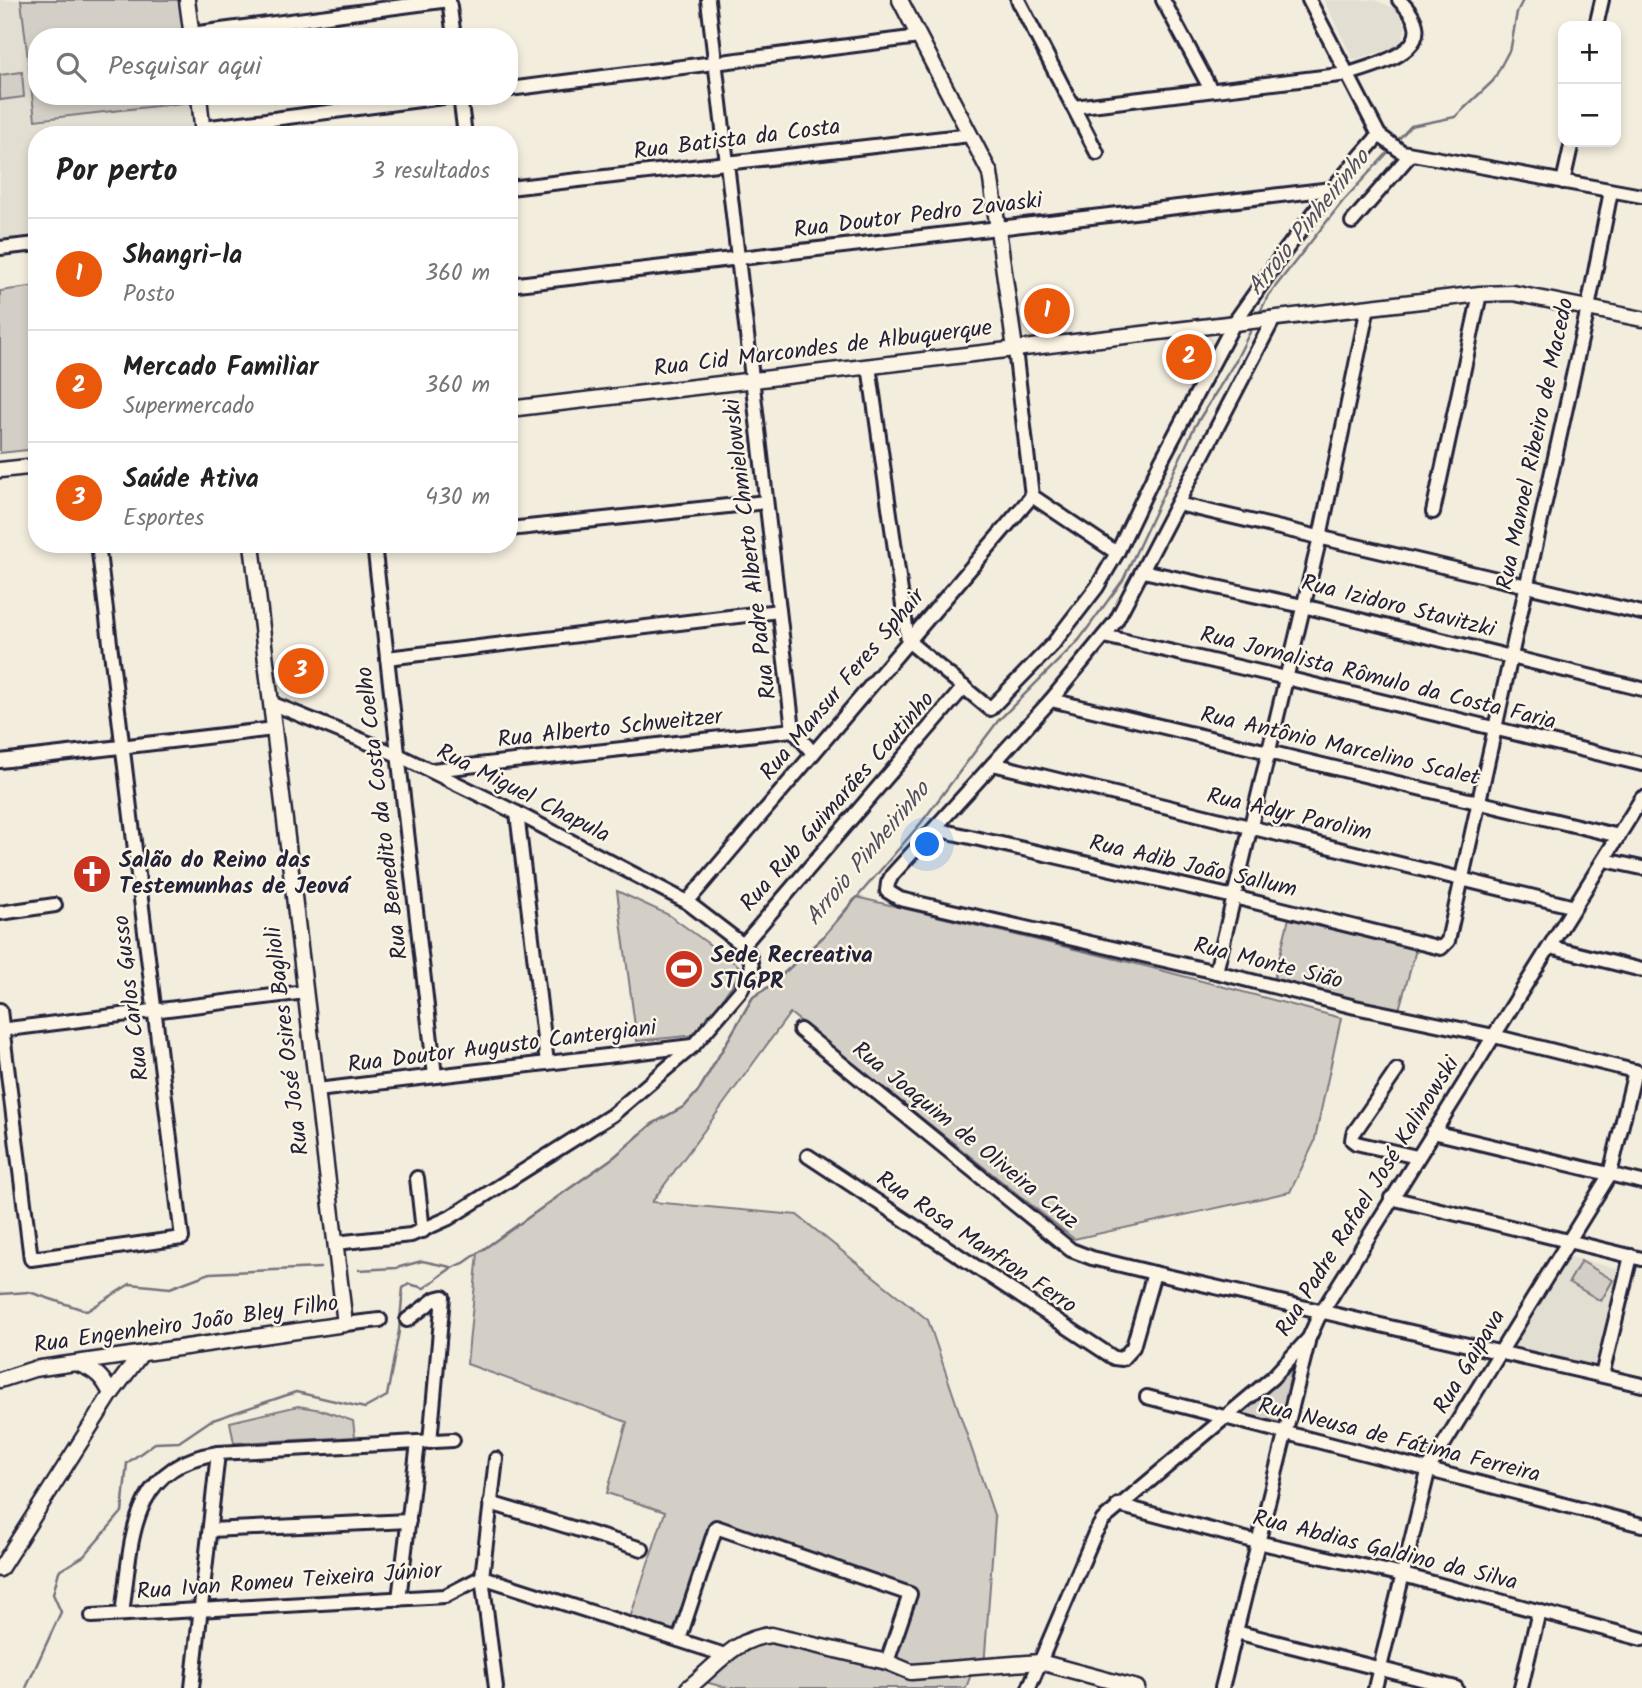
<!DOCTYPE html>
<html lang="pt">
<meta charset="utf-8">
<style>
:root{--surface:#fff;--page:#f2f2f2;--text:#222;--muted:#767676;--line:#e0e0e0;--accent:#ea580c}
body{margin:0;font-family:Kalam,sans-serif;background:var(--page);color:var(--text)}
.controls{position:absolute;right:21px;top:21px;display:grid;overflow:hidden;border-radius:14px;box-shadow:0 4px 10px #0003}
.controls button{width:63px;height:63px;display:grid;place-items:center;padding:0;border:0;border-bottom:2px solid var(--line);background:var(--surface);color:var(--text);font:35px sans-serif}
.you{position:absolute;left:928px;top:845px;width:24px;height:24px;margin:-18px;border:5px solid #fff;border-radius:50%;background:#1a73e8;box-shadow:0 0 0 10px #1a73e833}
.badge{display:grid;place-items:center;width:46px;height:46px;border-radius:50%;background:var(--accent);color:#fff;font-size:23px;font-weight:700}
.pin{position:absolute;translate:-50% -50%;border:4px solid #fff;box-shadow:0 2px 7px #0006}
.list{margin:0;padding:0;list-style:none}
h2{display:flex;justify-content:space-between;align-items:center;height:91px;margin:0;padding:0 28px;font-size:30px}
h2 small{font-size:23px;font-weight:400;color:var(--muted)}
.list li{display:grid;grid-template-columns:46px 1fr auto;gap:21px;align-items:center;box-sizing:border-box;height:112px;padding:0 28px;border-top:2px solid var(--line)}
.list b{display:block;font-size:26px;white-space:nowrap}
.list p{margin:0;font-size:23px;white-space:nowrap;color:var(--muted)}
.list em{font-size:23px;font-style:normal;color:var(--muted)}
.icon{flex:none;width:38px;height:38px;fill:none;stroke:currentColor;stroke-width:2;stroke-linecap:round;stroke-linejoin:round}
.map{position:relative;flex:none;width:1642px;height:1688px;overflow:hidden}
.search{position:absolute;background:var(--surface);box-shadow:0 4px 10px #0003;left:28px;top:28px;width:490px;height:77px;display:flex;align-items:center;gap:18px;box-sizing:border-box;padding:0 24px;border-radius:28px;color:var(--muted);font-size:26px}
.panel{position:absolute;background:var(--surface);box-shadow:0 4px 10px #0003;left:28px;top:126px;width:490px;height:427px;border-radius:28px}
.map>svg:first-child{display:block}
.built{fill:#e3ded2}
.green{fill:#d4cfc6;stroke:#7b7880;stroke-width:2}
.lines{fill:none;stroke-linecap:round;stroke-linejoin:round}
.stream{stroke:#75727b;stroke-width:2.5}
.minor-casing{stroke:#22223b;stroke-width:18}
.tertiary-casing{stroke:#22223b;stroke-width:19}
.minor{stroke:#fcf5e5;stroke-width:12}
.tertiary{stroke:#fcf5e5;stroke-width:14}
.labels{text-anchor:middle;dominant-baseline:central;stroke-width:5;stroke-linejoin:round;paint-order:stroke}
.street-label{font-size:23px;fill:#22223b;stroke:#fcf5e5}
.poi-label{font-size:23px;font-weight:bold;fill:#22223b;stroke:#fcf5e5;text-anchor:start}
.water-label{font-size:24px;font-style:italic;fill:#525160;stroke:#fcf5e5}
</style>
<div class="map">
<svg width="1642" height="1688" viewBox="0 0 1642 1688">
<rect width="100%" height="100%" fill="#f3edde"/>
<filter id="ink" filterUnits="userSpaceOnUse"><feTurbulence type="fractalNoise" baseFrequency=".0143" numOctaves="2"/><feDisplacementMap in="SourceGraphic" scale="14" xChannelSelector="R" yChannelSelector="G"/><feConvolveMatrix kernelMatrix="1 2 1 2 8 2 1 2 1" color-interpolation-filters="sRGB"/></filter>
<g filter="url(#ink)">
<!-- built -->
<g class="built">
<path d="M 0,0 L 21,0 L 35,120 L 191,102 L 195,135 L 37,135 L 37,235 L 0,239 Z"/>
<path d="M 1324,0 L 1375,0 L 1397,9 L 1406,26 L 1401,46 L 1353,60 Z"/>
<path d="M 1567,1256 L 1619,1269 L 1596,1367 L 1512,1347 Z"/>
</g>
<!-- green -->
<g class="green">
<path d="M 21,0 L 180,0 L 184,37 L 37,37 L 37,96 L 191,96 L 191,102 L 35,120 Z"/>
<path d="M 22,72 L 24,97 L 0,100 L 0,75 Z"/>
<path d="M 37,286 L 37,449 L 0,453 L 0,291 Z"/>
<path d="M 617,891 L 669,915 L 739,966 L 741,972 L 697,1035 L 637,1041 Z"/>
<path d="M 856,897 L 1145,966 L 1341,1018 L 1314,1143 L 1290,1192 L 1074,1239 L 790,1013 L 652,1202 L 797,1215 L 928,1320 L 995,1518 L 984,1667 L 932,1671 L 887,1662 L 910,1595 L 711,1525 L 675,1634 L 629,1621 L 665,1512 L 607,1493 L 627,1422 L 467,1364 L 478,1253 L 614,1157 L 652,1124 L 685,1106 L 699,1090 L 753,997 L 770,986 L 823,937 Z"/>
<path d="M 1290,914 L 1417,946 L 1398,1013 L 1273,983 Z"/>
<path d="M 1581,1261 L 1613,1280 L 1601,1301 L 1569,1282 Z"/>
<path d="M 1292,1370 L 1279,1427 L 1235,1417 Z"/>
<path d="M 298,1406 L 321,1410 L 353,1421 L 355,1437 L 234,1443 L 230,1422 Z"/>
<path d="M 760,1638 L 841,1656 L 910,1679 L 971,1674 L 966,1688 L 728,1688 L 701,1681 Z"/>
</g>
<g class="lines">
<!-- stream -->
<g class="stream">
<path d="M 1397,141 L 1411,126 L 1455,117 L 1493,81 L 1511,47 L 1517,12 L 1523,0"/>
<path d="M 1258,316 L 1268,296 L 1343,201 L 1391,149"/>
<path d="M 359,1270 L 396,1268 L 422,1261 L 451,1267"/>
<path d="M 0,1294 L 29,1292 L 87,1311 L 130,1284 L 170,1288 L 210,1273 L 320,1268"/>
<path d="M 26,1688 L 61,1612 L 53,1594 L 59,1571 L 84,1556 L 122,1512 L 127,1463 L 155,1443 L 179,1442 L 210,1421 L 296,1392 L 365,1408 L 387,1396 L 399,1331 L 403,1288 L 409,1284 L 424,1288 C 438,1279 448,1267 464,1263 L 614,1157 L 652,1124 L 685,1106 L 699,1090 L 753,997 L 770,986 L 823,937 L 921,823 L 998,721 L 1079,640 L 1123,580 L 1195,426 L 1235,362 L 1252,328"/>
</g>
<defs>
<g id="minor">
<path d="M 449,0 L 454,37"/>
<path d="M 708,0 L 793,730 L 813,753"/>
<path d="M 1018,0 L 1097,153"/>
<path d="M 1163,0 L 1211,90"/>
<path d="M 1309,0 L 1379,135 L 1402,152 L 1642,196"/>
<path d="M 1596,26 L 1602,0"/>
<path d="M 191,34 L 449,0"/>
<path d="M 509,89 L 919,37"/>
<path d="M 460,96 L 465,135"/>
<path d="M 1074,107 L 1348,74 C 1382,63 1448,47 1399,0"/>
<path d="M 203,128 L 451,96"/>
<path d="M 1563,182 L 1572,142"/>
<path d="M 509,188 L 970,135"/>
<path d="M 1352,222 L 1410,155"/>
<path d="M 0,248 L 37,244"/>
<path d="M 509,285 L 1332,189"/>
<path d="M 1273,320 L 1116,621 L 1051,700 L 892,875 L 888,883 L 887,891 L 900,899 L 1216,972 L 1355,1007 L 1494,1036 L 1642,1073"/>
<path d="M 1015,349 L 1032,496 L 1117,553"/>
<path d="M 869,366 L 908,641 L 990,709 L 1053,644 L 1097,587 L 1117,553 L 1161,461 L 1234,323 L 1282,255 L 1332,189 L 1379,135"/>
<path d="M 1178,504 L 1642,613"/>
<path d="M 1433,512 L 1480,294"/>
<path d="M 509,529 L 766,502"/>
<path d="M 374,544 L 435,1076"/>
<path d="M 1143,571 L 1303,606 L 1642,689"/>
<path d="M 1104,636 L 1286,678 L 1642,764"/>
<path d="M 387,658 L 779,611"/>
<path d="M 1051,700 L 1619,836"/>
<path d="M 271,703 L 398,755 L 517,813 L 687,902 L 743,945 L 749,953 L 752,967 L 741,990 L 693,1046 L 612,1115 L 449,1218 L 411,1235 L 335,1243"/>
<path d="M 0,761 L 274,729"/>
<path d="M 993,764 L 1575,907"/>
<path d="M 432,770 L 793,730"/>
<path d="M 517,813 L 547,1063"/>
<path d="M 935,829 L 1234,897 L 1441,948 L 1448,941 L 1588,308 L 1611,191"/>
<path d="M 1605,860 L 1642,868"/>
<path d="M 687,902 L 1032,496"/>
<path d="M 0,913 L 55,905"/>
<path d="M 743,945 L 964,687"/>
<path d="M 1550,947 L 1642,970"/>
<path d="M 1216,972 L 1320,537 L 1368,307"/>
<path d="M 0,1010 L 31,1259 L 182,1238 L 98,544"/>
<path d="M 0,1030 L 305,992"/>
<path d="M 800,1030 L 1071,1250 L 1092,1258 L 1154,1273 L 1642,1385"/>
<path d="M 1397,1070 L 1353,1134 L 1352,1140 L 1356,1143 L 1417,1157"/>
<path d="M 317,1090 L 692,1046"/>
<path d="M 1433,1132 L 1642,1182"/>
<path d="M 808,1156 L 1114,1358 L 1122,1359 L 1133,1347 L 1154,1273"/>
<path d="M 417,1178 L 423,1231"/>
<path d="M 1391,1198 L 1642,1259"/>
<path d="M 407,1320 L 435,1299 L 443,1297 L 430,1442"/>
<path d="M 345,1324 L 380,1320"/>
<path d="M 1602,1375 L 1631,1256"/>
<path d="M 1147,1397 L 1642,1525"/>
<path d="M 496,1459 L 482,1577 L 496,1688"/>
<path d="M 490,1503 L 642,1549"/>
<path d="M 1118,1505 L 1257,1542 L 1403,1575 L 1642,1639"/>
<path d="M 210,1530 L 409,1521"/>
<path d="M 399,1599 L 418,1443"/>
<path d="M 122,1614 C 132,1543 128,1466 218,1453 L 453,1440"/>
<path d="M 92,1616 L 445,1596 L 482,1577 L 725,1655"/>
<path d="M 1236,1632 L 1456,1688"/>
<path d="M 679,1640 L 716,1527 L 910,1594 L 887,1662"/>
<path d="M 192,1688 L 218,1453"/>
<path d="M 1029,1688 L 1095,1533 L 1103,1520 L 1272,1378 L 1309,1338 L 1318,1318 L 1642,798"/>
<path d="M 1222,1688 L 1308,1342"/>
<path d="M 1375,1688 L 1429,1468 L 1610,1174 L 1635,1071"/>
<path d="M 1521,1688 L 1539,1611"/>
</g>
<g id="tertiary">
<path d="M 187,0 L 192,37"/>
<path d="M 900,0 L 990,173 L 1015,349"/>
<path d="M 199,96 L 203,135"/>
<path d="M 509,409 L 1480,294 L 1513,293 L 1642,319"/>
<path d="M 0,470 L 37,466"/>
<path d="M 78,1364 C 95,1370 103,1377 111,1394"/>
<path d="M 0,1380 L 34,1369 L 345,1324 L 252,544"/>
<path d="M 0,1569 L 111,1394 L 141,1354"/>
<path d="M 688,1688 C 715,1667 735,1638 771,1635 L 887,1662 L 911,1672 L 1040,1662 L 1137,1688"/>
</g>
</defs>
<!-- minor casing -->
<use href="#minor" class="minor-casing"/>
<!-- tertiary casing -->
<use href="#tertiary" class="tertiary-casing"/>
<!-- minor -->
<use href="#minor" class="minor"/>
<!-- tertiary -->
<use href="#tertiary" class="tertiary"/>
</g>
</g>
<!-- icons -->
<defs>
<symbol id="church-disc" viewBox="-11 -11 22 22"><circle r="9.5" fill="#c8321e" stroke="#fcf5e5"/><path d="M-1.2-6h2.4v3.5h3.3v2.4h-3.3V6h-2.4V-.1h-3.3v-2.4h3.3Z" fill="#fff"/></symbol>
<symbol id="stadium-disc" viewBox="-11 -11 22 22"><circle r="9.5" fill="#c8321e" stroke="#fcf5e5"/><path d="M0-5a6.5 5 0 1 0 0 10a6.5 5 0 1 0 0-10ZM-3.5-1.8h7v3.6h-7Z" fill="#fff"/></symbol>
</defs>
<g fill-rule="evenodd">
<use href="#church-disc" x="70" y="852" width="44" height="44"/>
<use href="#stadium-disc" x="662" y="947" width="44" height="44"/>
</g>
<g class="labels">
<!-- street labels -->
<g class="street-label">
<text transform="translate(737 140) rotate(-7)">Rua Batista da Costa</text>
<text transform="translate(918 216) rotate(-7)">Rua Doutor Pedro Zavaski</text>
<text transform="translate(823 349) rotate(-7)">Rua Cid Marcondes de Albuquerque</text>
<text transform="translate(1536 444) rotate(-78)">Rua Manoel Ribeiro de Macedo</text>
<text transform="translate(751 549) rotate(-97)">Rua Padre Alberto Chmielowski</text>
<text transform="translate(1398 607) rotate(14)">Rua Izidoro Stavitzki</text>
<text transform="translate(1378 679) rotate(14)">Rua Jornalista Rômulo da Costa Faria</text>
<text transform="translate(843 685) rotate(-50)">Rua Mansur Feres Sphair</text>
<text transform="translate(610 729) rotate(-6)">Rua Alberto Schweitzer</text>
<text transform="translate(1340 747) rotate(13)">Rua Antônio Marcelino Scalet</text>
<text transform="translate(523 794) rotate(27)">Rua Miguel Chapula</text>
<text transform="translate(838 802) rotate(-49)">Rua Rub Guimarães Coutinho</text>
<text transform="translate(383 813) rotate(-97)">Rua Benedito da Costa Coelho</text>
<text transform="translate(1289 815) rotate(13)">Rua Adyr Parolim</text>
<text transform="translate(1193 867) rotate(13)">Rua Adib João Sallum</text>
<text transform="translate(1268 964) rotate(14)">Rua Monte Sião</text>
<text transform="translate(132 998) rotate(-97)">Rua Carlos Gusso</text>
<text transform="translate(288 1041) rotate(-97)">Rua José Osires Baglioli</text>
<text transform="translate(502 1047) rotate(-7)">Rua Doutor Augusto Cantergiani</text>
<text transform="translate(965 1136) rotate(39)">Rua Joaquim de Oliveira Cruz</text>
<text transform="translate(1368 1197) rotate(-58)">Rua Padre Rafael José Kalinowski</text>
<text transform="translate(976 1243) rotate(34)">Rua Rosa Manfron Ferro</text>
<text transform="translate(186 1325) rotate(-8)">Rua Engenheiro João Bley Filho</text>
<text transform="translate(1470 1362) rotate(-59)">Rua Gaipava</text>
<text transform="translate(1399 1441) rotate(14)">Rua Neusa de Fátima Ferreira</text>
<text transform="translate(1385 1551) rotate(14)">Rua Abdias Galdino da Silva</text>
<text transform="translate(289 1582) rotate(-4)">Rua Ivan Romeu Teixeira Júnior</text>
</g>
<!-- poi labels -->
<g class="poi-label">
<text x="119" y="861">Salão do Reino das<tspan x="119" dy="26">Testemunhas de Jeová</tspan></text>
<text x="711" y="956">Sede Recreativa<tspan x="711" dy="26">STIGPR</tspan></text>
</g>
<!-- water labels -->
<g class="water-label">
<text transform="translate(1309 223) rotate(-51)">Arroio Pinheirinho</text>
<text transform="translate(868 854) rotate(-50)">Arroio Pinheirinho</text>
</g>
</g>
</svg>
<div class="controls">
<button>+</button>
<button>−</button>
</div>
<div class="you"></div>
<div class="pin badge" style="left:1047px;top:311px">1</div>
<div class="pin badge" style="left:1189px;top:357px">2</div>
<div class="pin badge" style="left:301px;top:671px">3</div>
<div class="search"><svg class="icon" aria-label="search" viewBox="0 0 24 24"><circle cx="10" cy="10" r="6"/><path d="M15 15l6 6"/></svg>Pesquisar aqui</div>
<section class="panel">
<h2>Por perto<small>3 resultados</small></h2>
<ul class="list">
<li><span class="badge">1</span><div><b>Shangri-la</b><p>Posto</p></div><em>360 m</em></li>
<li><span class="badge">2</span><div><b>Mercado Familiar</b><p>Supermercado</p></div><em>360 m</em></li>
<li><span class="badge">3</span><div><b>Saúde Ativa</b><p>Esportes</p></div><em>430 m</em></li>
</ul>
</section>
</div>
